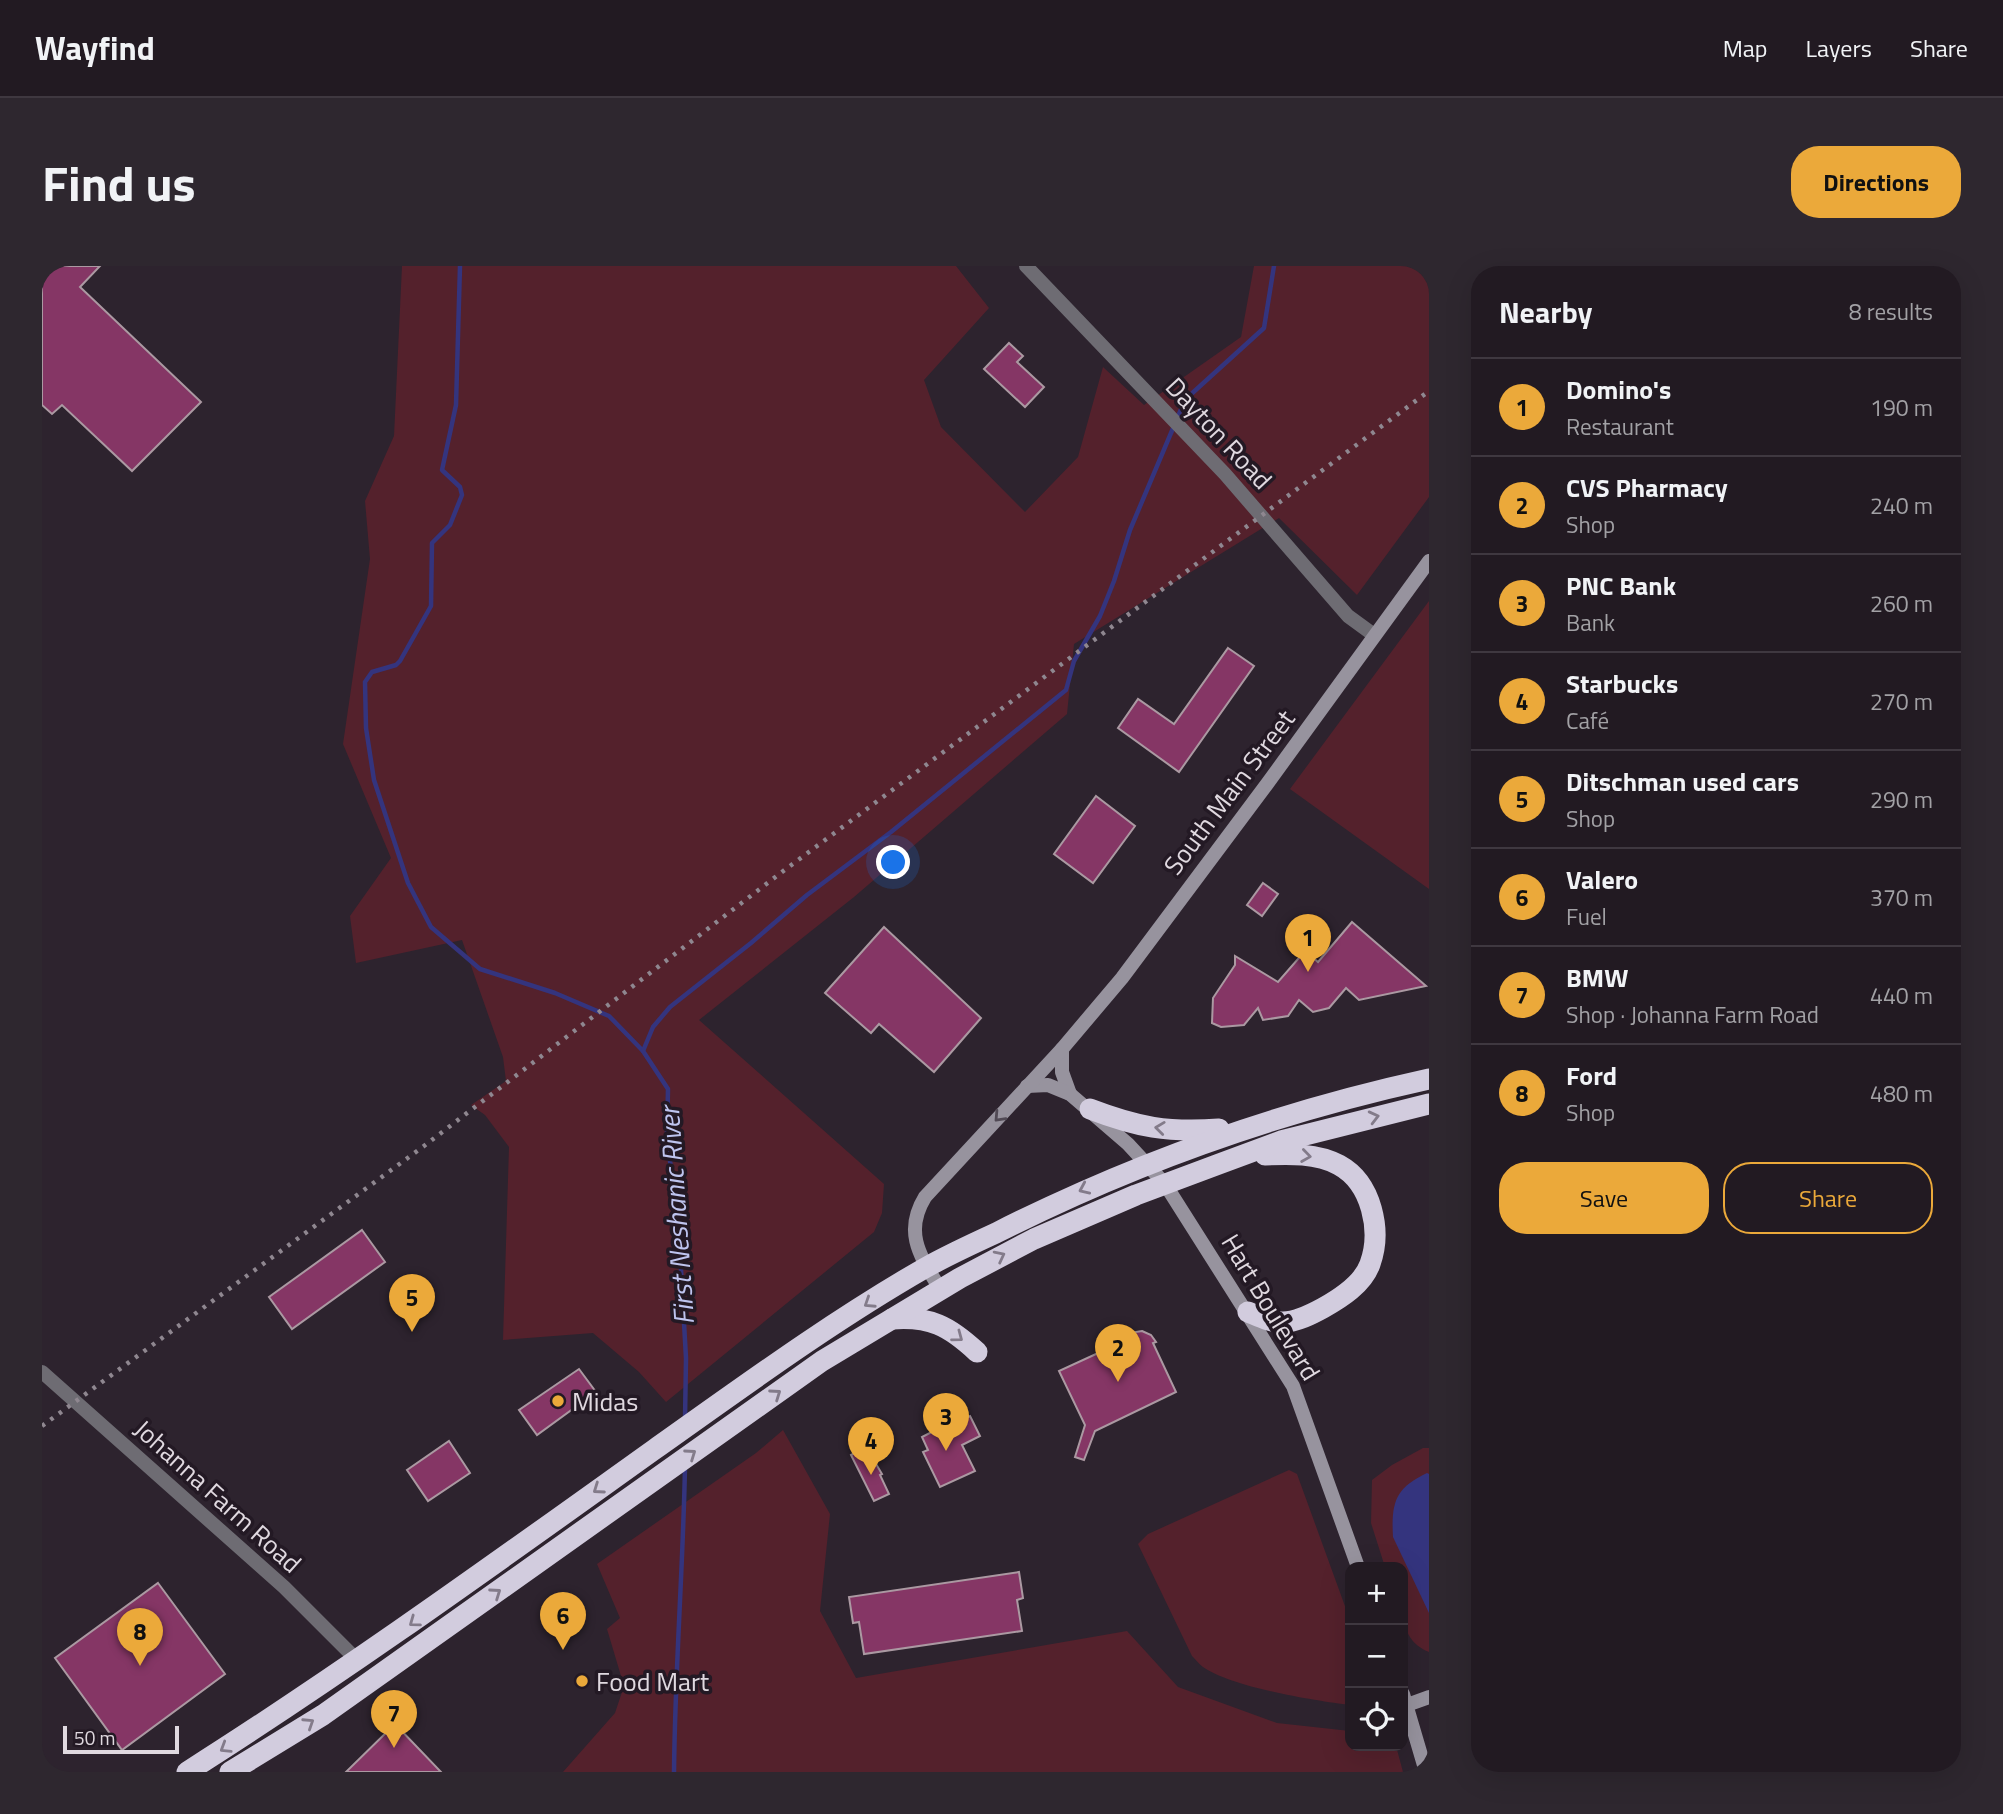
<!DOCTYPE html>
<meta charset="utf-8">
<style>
:root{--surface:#221a22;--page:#2e272f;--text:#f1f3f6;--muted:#a2a1a5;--line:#3f3840;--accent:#eba93a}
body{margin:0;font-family:"Titillium Web",sans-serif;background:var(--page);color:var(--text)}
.controls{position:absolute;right:21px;bottom:21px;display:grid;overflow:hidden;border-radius:14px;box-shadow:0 7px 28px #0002}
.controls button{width:63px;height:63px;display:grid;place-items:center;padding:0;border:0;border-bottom:2px solid var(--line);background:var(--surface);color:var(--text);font:35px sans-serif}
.scale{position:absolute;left:21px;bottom:18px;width:116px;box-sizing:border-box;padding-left:7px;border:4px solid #e0d9e0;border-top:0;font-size:19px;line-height:24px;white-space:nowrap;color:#e0d9e0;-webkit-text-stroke:5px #231924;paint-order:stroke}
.you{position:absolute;left:852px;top:597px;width:24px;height:24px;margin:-18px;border:5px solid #fff;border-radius:50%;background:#1a73e8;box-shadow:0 0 0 10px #1a73e833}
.badge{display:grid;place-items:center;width:46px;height:46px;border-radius:50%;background:var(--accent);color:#111;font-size:23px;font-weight:700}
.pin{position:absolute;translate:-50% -58px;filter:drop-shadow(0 2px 4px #0008)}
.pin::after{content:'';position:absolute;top:37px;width:24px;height:21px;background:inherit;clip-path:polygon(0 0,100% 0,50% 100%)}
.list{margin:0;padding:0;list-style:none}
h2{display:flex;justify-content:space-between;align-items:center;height:91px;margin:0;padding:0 28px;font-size:30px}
h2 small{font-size:23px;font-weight:400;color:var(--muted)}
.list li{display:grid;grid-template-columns:46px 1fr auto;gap:21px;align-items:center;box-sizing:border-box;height:98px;padding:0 28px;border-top:2px solid var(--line)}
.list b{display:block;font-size:26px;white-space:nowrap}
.list p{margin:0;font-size:23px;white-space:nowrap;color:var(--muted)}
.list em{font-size:23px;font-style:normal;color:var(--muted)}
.actions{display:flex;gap:14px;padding:21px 28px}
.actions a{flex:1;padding:16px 0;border:2px solid var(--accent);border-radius:28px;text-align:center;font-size:24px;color:var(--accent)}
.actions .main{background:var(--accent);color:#111}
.icon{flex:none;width:38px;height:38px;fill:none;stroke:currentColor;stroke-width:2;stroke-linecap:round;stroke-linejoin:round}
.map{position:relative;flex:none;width:1387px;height:1506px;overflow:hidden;border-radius:28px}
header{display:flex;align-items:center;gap:42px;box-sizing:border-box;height:98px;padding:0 35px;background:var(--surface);border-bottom:2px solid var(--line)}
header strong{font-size:33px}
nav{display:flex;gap:38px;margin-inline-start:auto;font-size:24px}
.intro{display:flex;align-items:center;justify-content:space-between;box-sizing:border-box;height:168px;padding:0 42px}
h1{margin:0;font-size:49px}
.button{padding:18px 32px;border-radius:28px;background:var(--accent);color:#111;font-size:24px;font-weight:700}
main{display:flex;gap:42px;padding:0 42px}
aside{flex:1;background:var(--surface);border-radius:28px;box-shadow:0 7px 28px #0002}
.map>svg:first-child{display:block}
.green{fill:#54212c}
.water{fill:#34347e}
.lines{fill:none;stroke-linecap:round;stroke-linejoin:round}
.stream{stroke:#34347e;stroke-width:4.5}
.building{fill:#853665;stroke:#ab99a2;stroke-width:2}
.street{stroke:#6e6c73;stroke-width:14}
.secondary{stroke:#97939e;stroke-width:14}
.highway{stroke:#d2ccde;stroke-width:21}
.rail{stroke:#8f8790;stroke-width:4.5;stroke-dasharray:3.5 7;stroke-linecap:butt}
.oneway{stroke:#514a55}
.oneway2{stroke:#837b8a}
.poi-dot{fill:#eba93a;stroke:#231924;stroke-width:2.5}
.labels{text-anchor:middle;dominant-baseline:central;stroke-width:7;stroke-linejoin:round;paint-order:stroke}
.street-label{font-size:26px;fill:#e0d9e0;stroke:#231924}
.poi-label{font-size:26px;fill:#e0d9e0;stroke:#231924;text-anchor:start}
.water-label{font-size:28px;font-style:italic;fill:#bec4ef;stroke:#231924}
</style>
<header>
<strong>Wayfind</strong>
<nav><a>Map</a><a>Layers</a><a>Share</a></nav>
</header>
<div class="intro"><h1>Find us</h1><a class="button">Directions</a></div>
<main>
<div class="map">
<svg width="1387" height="1506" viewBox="0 0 1387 1506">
<rect width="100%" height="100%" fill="#2d232e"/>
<!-- green -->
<g class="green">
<path d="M 360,0 L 914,0 L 947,42 L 882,114 L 899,161 L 983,246 L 1036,191 L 1061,101 L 1102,139 L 1199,71 L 1212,0 L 1387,0 L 1387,231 L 1315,329 L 1237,252 L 1032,378 L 1025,448 L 812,631 L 657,754 L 842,918 L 840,947 L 832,966 L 624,1136 L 597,1106 L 551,1067 L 461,1074 L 467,881 L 443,849 L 429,839 L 464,815 L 461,791 L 420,674 L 314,697 L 308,650 L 349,592 L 301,478 L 328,293 L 323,235 L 352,170 Z"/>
<path d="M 1387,335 L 1387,623 L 1248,523 Z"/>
<path d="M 741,1164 L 788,1248 L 778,1345 L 814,1412 L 1085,1365 L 1136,1421 L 1235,1457 L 1308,1465 L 1308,1480 L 1354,1480 L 1361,1506 L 521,1506 L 573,1447 L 582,1420 L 565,1363 L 578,1352 L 555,1298 L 714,1187 Z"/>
<path d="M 1381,1182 L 1387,1182 L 1387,1386 C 1352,1373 1361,1331 1361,1301 L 1343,1301 L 1329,1257 L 1330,1214 L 1350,1199 Z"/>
<path d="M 1247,1204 L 1255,1208 L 1308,1354 L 1308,1439 C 1273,1435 1189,1421 1161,1401 C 1157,1398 1153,1393 1150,1390 L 1096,1278 L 1106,1268 Z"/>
</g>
<!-- water -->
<path class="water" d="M 1385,1207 L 1387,1208 L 1387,1347 L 1351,1271 C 1349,1237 1353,1222 1385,1207 Z"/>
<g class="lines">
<!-- stream -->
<g class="stream">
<path d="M 418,0 L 414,139 L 400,204 L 418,221 L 420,229 L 408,259 L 390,277 L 389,340 L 358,395 L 354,399 L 330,406 L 323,416 L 324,462 L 332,514 L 366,617 L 389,661 L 438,703 L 513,727 L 567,750 L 601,785 L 626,823 L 625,867 L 638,986 L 644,1092 L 643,1154"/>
<path d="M 601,785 L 611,761 L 628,741 L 709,677 L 765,629 L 849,566 L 1024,424 L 1032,395 L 1058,350 L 1072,315 L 1088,264 L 1140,141 L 1146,131 L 1222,62 L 1232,0"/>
<path d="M 632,1506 C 633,1404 641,1303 643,1201"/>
</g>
</g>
<!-- building -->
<g class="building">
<path d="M 0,0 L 58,0 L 38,21 L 159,136 L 90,205 L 20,139 L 10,148 L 0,139 Z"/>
<path d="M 967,77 L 981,90 L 975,96 L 1002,121 L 983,141 L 942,103 Z"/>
<path d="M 1186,382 L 1212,400 L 1137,506 L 1076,462 L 1096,433 L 1132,458 Z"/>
<path d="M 1054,530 L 1093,560 L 1051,617 L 1012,588 Z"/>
<path d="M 1221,617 L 1236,628 L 1220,650 L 1205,639 Z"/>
<path d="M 1310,656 L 1384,720 L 1317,734 L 1304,722 L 1287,742 L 1271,746 L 1257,734 L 1246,750 L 1221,754 L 1216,742 L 1202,759 L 1179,761 L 1170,757 L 1171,732 L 1193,699 L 1193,690 L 1236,716 L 1263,685 L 1276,696 Z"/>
<path d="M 842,661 L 939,752 L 892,806 L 837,758 L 829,767 L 783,727 Z"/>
<path d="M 320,964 L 343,996 L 250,1063 L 227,1031 Z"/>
<path d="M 1100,1065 L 1109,1069 L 1114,1076 L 1111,1077 L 1134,1126 L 1053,1165 L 1042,1194 L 1033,1191 L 1043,1159 L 1017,1105 L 1091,1071 L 1088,1067 Z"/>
<path d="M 537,1103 L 554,1126 L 495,1169 L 477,1144 Z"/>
<path d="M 928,1150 L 938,1170 L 920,1179 L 933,1205 L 898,1221 L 881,1186 L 886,1184 L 880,1171 L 909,1156 L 911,1159 Z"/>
<path d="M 407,1175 L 428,1207 L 386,1235 L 365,1204 Z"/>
<path d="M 824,1181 L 840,1208 L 838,1209 L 847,1228 L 832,1235 L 809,1189 Z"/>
<path d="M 977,1306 L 981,1332 L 975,1334 L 980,1365 L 822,1388 L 817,1356 L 811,1357 L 807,1331 Z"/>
<path d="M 116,1317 L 183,1408 L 80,1484 L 13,1392 Z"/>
<path d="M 353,1458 L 399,1506 L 304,1506 Z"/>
</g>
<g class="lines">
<!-- street -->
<g class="street">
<path d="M 984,0 L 1183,208 L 1306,350 L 1332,369"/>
<path d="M 0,1106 L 242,1321 L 316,1395"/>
</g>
<!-- secondary -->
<g class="secondary">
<path d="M 1020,783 L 1020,806 L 1028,828"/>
<path d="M 985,820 L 1006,819 L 1028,828 L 1086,878 L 1123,918 L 1251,1120 L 1316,1301"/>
<path d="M 898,1023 C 879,991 861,967 883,931 L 1020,783 L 1080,712 L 1225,518 L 1387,295"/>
<path d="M 1361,1428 L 1384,1506"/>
<path d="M 1365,1439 L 1387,1431"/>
</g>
<!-- highway -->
<g class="highway">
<path d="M 1048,843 C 1095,861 1126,867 1177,863"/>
<path d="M 1206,1046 C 1216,1050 1229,1057 1241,1056 C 1255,1056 1270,1048 1281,1042 C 1299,1032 1321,1018 1328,998 C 1340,965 1330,917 1297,899 C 1275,887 1247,888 1223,889"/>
<path d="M 850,1053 C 888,1050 907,1060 935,1086"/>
<path d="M 145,1506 C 306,1404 459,1293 613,1183 C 702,1120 789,1056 883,1002 C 906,989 930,978 954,967 C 1092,897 1236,846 1387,813"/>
<path d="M 188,1506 L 281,1449 L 780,1095 L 918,1012 L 992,973 L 1094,929 L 1177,898 L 1239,875 L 1387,838"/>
</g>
<!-- rail -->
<path class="rail" d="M 0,1160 L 382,880 L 740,606 L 1387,125"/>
</g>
<!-- one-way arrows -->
<defs><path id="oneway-chevron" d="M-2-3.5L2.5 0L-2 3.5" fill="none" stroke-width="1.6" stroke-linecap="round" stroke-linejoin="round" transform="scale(1.75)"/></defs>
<use class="oneway" href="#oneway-chevron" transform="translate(957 851) rotate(133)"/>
<g class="oneway2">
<use href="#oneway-chevron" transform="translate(1332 851) rotate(-14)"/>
<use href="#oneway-chevron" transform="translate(1118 862) rotate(-173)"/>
<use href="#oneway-chevron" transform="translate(1264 890) rotate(8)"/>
<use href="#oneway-chevron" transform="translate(1042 923) rotate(156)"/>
<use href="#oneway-chevron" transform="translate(958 990) rotate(-27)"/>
<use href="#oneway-chevron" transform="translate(827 1037) rotate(147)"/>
<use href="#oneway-chevron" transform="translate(916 1071) rotate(37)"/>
<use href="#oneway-chevron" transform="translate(734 1128) rotate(-35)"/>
<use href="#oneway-chevron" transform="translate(649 1188) rotate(-35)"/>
<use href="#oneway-chevron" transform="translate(556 1223) rotate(145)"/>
<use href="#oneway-chevron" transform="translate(454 1327) rotate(-35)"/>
<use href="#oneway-chevron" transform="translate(372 1356) rotate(144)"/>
<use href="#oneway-chevron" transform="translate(267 1457) rotate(-33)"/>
<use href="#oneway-chevron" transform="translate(183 1482) rotate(148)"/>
</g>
<!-- markers -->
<g class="poi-dot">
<circle cx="516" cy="1135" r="7"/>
<circle cx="540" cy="1415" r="7"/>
</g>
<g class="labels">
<!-- street labels -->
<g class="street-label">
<text transform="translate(1177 167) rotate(47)">Dayton Road</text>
<text transform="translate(1187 526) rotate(-53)">South Main Street</text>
<text transform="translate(1229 1041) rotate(59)">Hart Boulevard</text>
<text transform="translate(176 1230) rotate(42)">Johanna Farm Road</text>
</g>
<!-- poi labels -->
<g class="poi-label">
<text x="530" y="1135">Midas</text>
<text x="554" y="1415">Food Mart</text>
</g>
<!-- water labels -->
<g class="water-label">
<text transform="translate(634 950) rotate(-94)">First Neshanic River</text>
</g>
</g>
</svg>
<div class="controls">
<button>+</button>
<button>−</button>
<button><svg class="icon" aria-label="locate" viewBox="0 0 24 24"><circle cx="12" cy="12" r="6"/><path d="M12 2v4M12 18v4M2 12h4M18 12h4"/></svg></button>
</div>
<div class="scale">50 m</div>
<div class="you"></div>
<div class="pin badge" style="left:1266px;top:706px">1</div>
<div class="pin badge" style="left:1076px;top:1116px">2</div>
<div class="pin badge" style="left:904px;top:1185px">3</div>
<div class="pin badge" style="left:829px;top:1209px">4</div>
<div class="pin badge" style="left:370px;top:1066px">5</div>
<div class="pin badge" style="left:521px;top:1384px">6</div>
<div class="pin badge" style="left:352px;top:1482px">7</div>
<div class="pin badge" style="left:98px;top:1400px">8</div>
</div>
<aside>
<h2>Nearby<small>8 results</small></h2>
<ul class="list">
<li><span class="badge">1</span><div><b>Domino's</b><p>Restaurant</p></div><em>190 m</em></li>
<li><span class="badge">2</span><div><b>CVS Pharmacy</b><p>Shop</p></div><em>240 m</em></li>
<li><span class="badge">3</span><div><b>PNC Bank</b><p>Bank</p></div><em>260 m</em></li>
<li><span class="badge">4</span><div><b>Starbucks</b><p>Café</p></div><em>270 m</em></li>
<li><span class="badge">5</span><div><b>Ditschman used cars</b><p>Shop</p></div><em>290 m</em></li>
<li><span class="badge">6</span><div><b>Valero</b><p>Fuel</p></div><em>370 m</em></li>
<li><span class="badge">7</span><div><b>BMW</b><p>Shop · Johanna Farm Road</p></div><em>440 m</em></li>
<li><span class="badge">8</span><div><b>Ford</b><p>Shop</p></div><em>480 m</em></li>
</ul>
<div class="actions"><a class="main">Save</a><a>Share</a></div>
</aside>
</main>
